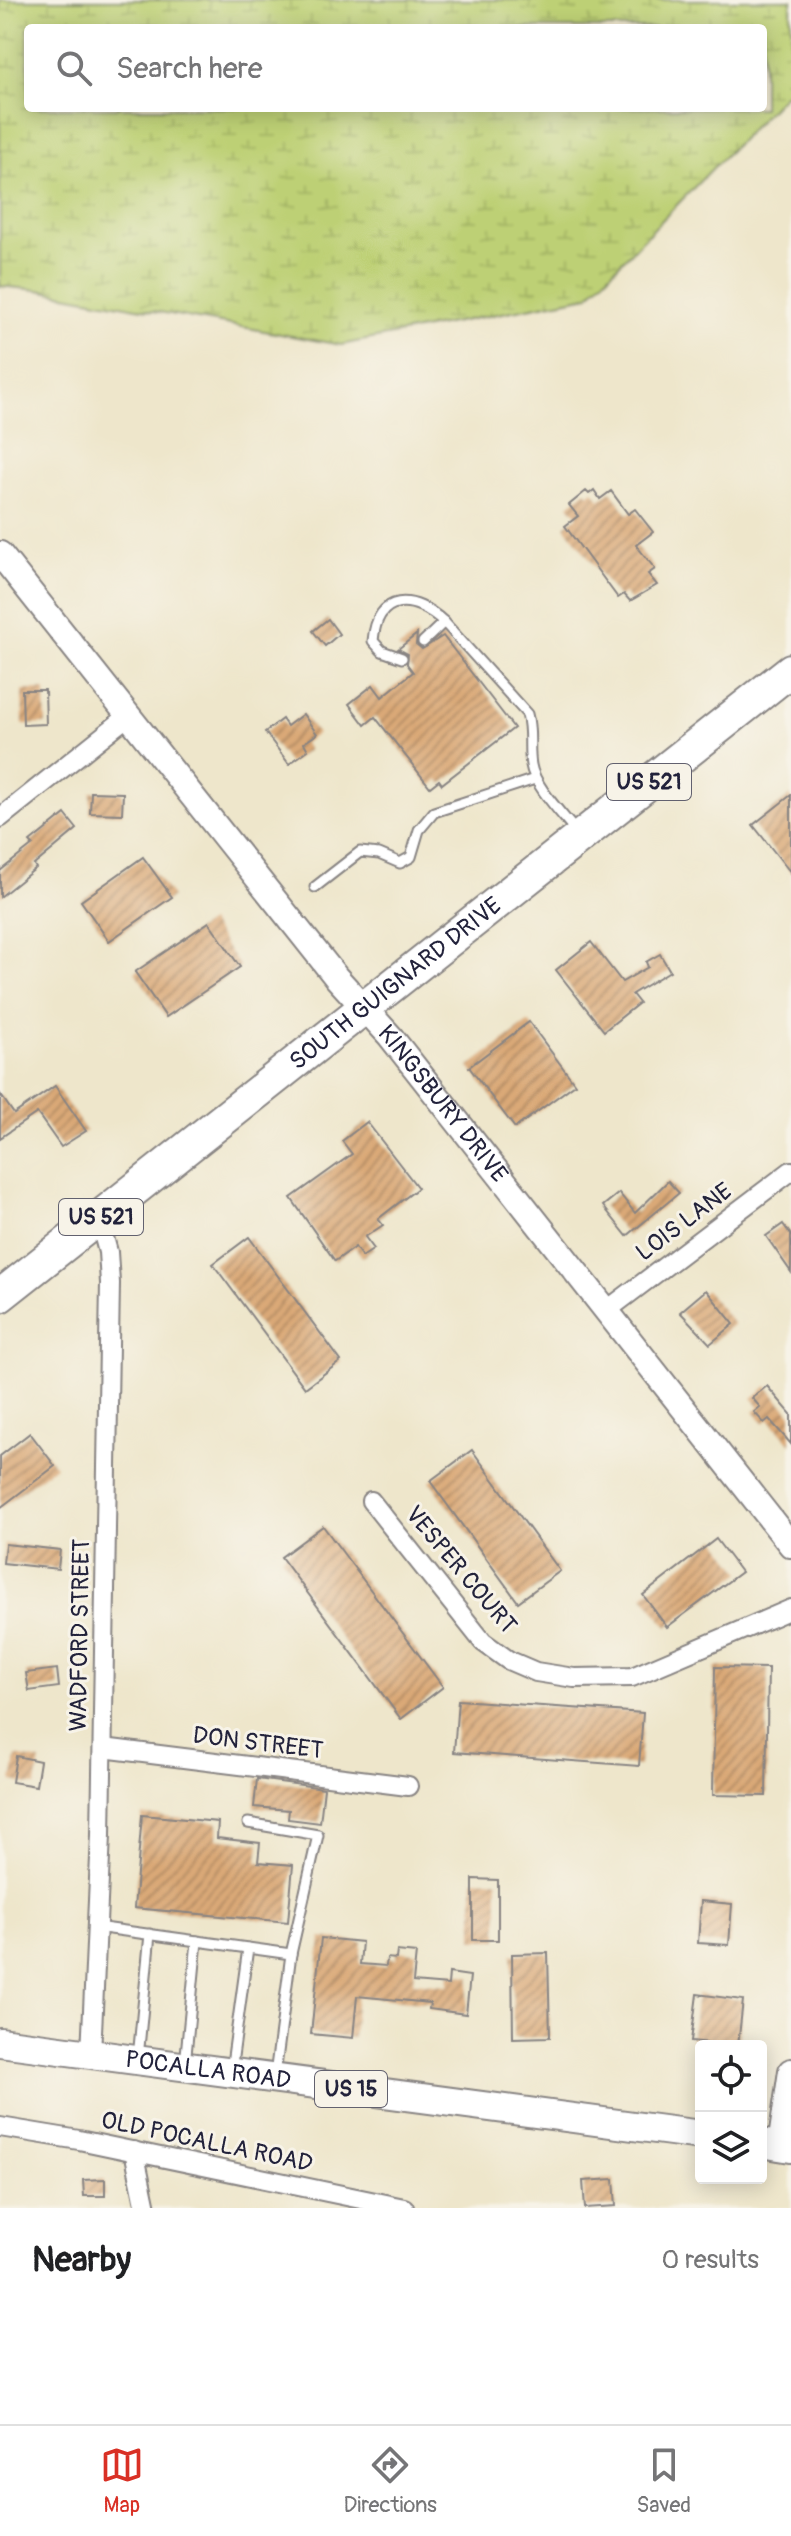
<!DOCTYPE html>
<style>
:root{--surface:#fff;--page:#f2f2f2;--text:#202124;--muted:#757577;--line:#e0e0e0;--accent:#d93025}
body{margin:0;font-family:Pangolin,sans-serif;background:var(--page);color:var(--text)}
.controls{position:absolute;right:24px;bottom:24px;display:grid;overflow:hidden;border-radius:8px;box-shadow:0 4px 20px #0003}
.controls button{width:72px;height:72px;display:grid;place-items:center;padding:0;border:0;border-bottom:2px solid var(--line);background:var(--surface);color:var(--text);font:40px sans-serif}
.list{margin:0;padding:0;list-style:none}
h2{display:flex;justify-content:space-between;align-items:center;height:104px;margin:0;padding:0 32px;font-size:34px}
h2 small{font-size:26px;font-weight:400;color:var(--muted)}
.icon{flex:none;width:44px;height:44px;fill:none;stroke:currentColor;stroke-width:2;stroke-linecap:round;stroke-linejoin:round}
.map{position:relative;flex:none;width:791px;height:2208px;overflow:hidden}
.search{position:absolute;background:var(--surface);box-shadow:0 4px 20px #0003;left:24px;right:24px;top:24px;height:88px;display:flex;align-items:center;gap:20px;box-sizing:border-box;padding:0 28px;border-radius:8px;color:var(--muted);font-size:30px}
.sheet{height:216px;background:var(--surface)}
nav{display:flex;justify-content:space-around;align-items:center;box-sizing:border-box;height:112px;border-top:2px solid var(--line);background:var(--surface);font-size:22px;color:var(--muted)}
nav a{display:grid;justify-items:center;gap:4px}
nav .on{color:var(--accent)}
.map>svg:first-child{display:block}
.wetland{fill:url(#wetland-marsh);stroke:#707958;stroke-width:2;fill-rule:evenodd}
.building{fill:url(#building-hatch)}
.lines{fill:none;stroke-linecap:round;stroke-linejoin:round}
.lane-casing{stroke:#888483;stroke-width:13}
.street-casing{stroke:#888483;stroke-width:22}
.secondary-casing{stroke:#888483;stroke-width:28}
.primary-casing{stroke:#888483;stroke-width:32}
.highway-casing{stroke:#888483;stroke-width:36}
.lane{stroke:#fff;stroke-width:9}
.street{stroke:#fff;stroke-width:18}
.secondary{stroke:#fff;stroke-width:24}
.primary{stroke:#fff;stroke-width:28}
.highway{stroke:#fff;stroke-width:32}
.labels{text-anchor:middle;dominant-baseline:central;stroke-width:6;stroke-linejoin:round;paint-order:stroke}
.shield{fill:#f7f3e8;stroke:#62616f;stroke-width:2}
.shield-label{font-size:22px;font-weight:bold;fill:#22223b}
.street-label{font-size:24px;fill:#22223b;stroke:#f7f3e8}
</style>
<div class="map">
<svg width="791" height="2208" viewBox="0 0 791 2208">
<defs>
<pattern id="wetland-marsh" width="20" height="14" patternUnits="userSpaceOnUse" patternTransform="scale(2)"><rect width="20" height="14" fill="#bdd074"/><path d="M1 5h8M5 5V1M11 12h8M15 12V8" fill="none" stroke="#a2b265"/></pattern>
<pattern id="building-hatch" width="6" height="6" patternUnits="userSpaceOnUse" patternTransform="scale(2)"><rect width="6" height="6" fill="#daa977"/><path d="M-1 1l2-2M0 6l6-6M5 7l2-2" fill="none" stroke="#b08963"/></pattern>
</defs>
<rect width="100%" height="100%" fill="#f7f3e8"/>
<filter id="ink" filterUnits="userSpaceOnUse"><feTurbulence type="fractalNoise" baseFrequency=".0125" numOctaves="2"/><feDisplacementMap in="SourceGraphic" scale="16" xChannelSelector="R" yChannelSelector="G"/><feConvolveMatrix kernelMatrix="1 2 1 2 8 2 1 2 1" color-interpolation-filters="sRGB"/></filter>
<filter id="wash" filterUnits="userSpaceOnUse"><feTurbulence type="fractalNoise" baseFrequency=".006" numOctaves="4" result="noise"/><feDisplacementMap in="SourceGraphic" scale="32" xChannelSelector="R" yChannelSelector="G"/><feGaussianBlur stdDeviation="1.8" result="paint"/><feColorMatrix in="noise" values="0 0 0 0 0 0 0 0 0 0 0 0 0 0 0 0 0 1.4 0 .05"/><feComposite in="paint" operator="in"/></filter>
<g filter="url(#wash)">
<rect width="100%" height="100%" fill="#eee6cb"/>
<!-- wetland -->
<path class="wetland" d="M 0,0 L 791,0 L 791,88 L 588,296 L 341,345 L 38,290 L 0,286 ZM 28,28 L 763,28 L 763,108 L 28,108 Z"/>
<g id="blocks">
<!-- building -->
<g class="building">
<path d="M 594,490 L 600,499 L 611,491 L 628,514 L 635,509 L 653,532 L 636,545 L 655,569 L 648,574 L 657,585 L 630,601 L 624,594 L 618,598 L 565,526 L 578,516 L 569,505 L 586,491 L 589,494 Z"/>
<path d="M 328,619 L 339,634 L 325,646 L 313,631 Z"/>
<path d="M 417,634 L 416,644 L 422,649 L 443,636 L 514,728 L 442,784 L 439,780 L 430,787 L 375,717 L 365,725 L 349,704 L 373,685 L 382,697 L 413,672 L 407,664 L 408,654 L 398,649 Z"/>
<path d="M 22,690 L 45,690 L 46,724 L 23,725 Z"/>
<path d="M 303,714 L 317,734 L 304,743 L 308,750 L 289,764 L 265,732 L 282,719 L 287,726 Z"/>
<path d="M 91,792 L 123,793 L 122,814 L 90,813 Z"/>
<path d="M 791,795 L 791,873 L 753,825 Z"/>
<path d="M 65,814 L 77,829 L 34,865 L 36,868 L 0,897 L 0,871 L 33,845 L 30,842 Z"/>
<path d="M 143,857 L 172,897 L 109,941 L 81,901 Z"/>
<path d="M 209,922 L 240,967 L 166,1017 L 135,972 Z"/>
<path d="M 591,942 L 622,982 L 648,967 L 646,962 L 660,954 L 670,971 L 632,994 L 639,1003 L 604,1031 L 556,970 Z"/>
<path d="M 529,1022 L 575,1084 L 515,1128 L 469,1067 Z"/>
<path d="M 55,1086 L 86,1131 L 61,1147 L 37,1113 L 0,1138 L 0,1094 L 14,1114 Z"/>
<path d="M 367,1122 L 418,1188 L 378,1219 L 383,1225 L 365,1237 L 374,1249 L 362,1257 L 355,1247 L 335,1261 L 291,1198 L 352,1154 L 342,1141 Z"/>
<path d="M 668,1181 L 679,1193 L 627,1236 L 603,1206 L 619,1193 L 635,1213 Z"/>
<path d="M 783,1224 L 791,1235 L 791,1272 L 766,1236 Z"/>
<path d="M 249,1237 L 341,1361 L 305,1388 L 213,1264 Z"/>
<path d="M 706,1290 L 734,1324 L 710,1344 L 680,1312 Z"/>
<path d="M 767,1386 L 791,1414 L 791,1444 L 769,1419 L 764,1423 L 754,1412 L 760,1407 L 752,1398 Z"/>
<path d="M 30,1433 L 55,1466 L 0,1508 L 0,1456 Z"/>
<path d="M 472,1450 L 560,1571 L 518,1602 L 430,1481 Z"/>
<path d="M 323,1526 L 443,1687 L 401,1719 L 281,1557 Z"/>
<path d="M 716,1539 L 741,1572 L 667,1627 L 643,1595 Z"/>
<path d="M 5,1544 L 60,1550 L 58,1569 L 3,1563 Z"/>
<path d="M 715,1667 L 768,1668 L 766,1796 L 713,1795 Z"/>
<path d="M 57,1669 L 59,1687 L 29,1691 L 26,1673 Z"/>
<path d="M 458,1700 L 643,1713 L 639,1766 L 454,1752 Z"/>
<path d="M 16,1756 L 40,1761 L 36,1786 L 12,1782 Z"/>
<path d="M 257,1779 L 324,1788 L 320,1823 L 288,1819 L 289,1810 L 254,1807 Z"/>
<path d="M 142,1815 L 218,1822 L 217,1838 L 260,1843 L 258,1862 L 293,1865 L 288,1922 L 134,1908 Z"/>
<path d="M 473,1879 L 498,1880 L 498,1940 L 473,1940 Z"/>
<path d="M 701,1901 L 732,1904 L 729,1945 L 698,1943 Z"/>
<path d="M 321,1938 L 362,1942 L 360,1964 L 386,1966 L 387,1958 L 396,1959 L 397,1951 L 416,1953 L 413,1982 L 448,1985 L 449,1973 L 470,1976 L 466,2014 L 429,2009 L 430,2003 L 357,1996 L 353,2038 L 311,2034 Z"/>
<path d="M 548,1953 L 550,2037 L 513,2038 L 512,1954 Z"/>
<path d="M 697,1994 L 743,2000 L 738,2046 L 691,2041 Z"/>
<path d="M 105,2179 L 105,2196 L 84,2196 L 83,2180 Z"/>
<path d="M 614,2179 L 616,2206 L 585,2208 L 583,2181 Z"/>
</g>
</g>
</g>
<g filter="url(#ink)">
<use href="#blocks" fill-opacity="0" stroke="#888483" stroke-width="2"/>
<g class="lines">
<defs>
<g id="lane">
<path d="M 423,642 L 444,622"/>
<path d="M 402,658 L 382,651 L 373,641 C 377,592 414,594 444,622 L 527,714 C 532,732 528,748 531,765 C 534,786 564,816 578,834"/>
<path d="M 315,887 L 360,852 L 379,854 L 400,863 L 411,857 L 419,830 L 434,812 L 535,779"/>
<path d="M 248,1823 L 318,1835 L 291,1954"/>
<path d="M 96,1927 L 291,1954 L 275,2075"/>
<path d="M 138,2058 L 150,1934"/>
<path d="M 185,2065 L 197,1941"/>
<path d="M 231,2071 L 248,1948"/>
</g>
<g id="street">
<path d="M 0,818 L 128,716"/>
<path d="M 606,1311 L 791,1171"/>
<path d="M 371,1501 L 483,1642 L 508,1660 L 536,1672 L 574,1678 L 632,1677 L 791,1609"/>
<path d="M 103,1748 L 408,1786"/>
<path d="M 91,2054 L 101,1835 L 110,1283 L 108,1252 L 99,1219"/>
<path d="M 0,2127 L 79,2140 L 404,2208"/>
<path d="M 134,2151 L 146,2208"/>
</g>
<g id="secondary">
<path id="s1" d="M 0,554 L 336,977 L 390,1036 L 791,1545"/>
<path d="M 780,2146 L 791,2071"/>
</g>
<g id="primary">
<path id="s2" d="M 0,2042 L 701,2135"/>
<path d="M 761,2143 L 791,2148"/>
</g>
<g id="highway">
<path id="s3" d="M 0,1296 L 791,670"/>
</g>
</defs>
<!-- lane casing -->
<use href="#lane" class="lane-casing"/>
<!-- street casing -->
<use href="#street" class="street-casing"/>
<!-- secondary casing -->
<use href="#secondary" class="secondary-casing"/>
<!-- primary casing -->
<use href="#primary" class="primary-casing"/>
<!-- highway casing -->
<use href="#highway" class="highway-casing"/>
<!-- lane -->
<use href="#lane" class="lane"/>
<!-- street -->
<use href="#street" class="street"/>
<!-- secondary -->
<use href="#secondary" class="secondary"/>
<!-- primary -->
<use href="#primary" class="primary"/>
<!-- highway -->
<use href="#highway" class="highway"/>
</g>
</g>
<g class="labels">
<!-- shield labels -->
<g class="shield">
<rect x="607" y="764" width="84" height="36" rx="6"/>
<rect x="59" y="1199" width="84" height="36" rx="6"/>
<rect x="315" y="2071" width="72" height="36" rx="6"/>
</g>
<g class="shield-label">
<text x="649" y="782">US 521</text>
<text x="101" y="1217">US 521</text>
<text x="351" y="2089">US 15</text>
</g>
<!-- street labels -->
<g class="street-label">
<text stroke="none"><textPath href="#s3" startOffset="504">SOUTH GUIGNARD DRIVE</textPath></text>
<text stroke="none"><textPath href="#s1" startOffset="706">KINGSBURY DRIVE</textPath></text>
<text transform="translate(684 1222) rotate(-37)">LOIS LANE</text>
<text transform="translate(461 1570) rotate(50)">VESPER COURT</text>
<text transform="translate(80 1635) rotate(-89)">WADFORD STREET</text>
<text transform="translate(258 1743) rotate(7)">DON STREET</text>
<text stroke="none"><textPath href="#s2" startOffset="210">POCALLA ROAD</textPath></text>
<text transform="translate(207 2142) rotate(12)">OLD POCALLA ROAD</text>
</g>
</g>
</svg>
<div class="controls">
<button><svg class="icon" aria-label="locate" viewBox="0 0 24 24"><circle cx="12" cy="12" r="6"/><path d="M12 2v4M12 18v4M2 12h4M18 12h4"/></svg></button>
<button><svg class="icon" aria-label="layers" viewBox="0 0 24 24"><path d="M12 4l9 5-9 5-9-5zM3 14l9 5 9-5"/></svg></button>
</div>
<div class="search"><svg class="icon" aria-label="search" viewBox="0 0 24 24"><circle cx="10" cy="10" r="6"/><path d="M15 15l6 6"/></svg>Search here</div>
</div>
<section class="sheet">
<h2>Nearby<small>0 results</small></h2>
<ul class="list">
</ul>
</section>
<nav>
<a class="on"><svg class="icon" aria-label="map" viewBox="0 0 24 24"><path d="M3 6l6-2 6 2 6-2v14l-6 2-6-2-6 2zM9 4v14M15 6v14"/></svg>Map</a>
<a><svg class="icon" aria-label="directions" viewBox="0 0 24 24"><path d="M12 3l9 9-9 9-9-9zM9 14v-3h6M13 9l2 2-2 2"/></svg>Directions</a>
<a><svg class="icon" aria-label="saved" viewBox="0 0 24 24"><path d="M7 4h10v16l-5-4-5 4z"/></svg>Saved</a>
</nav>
